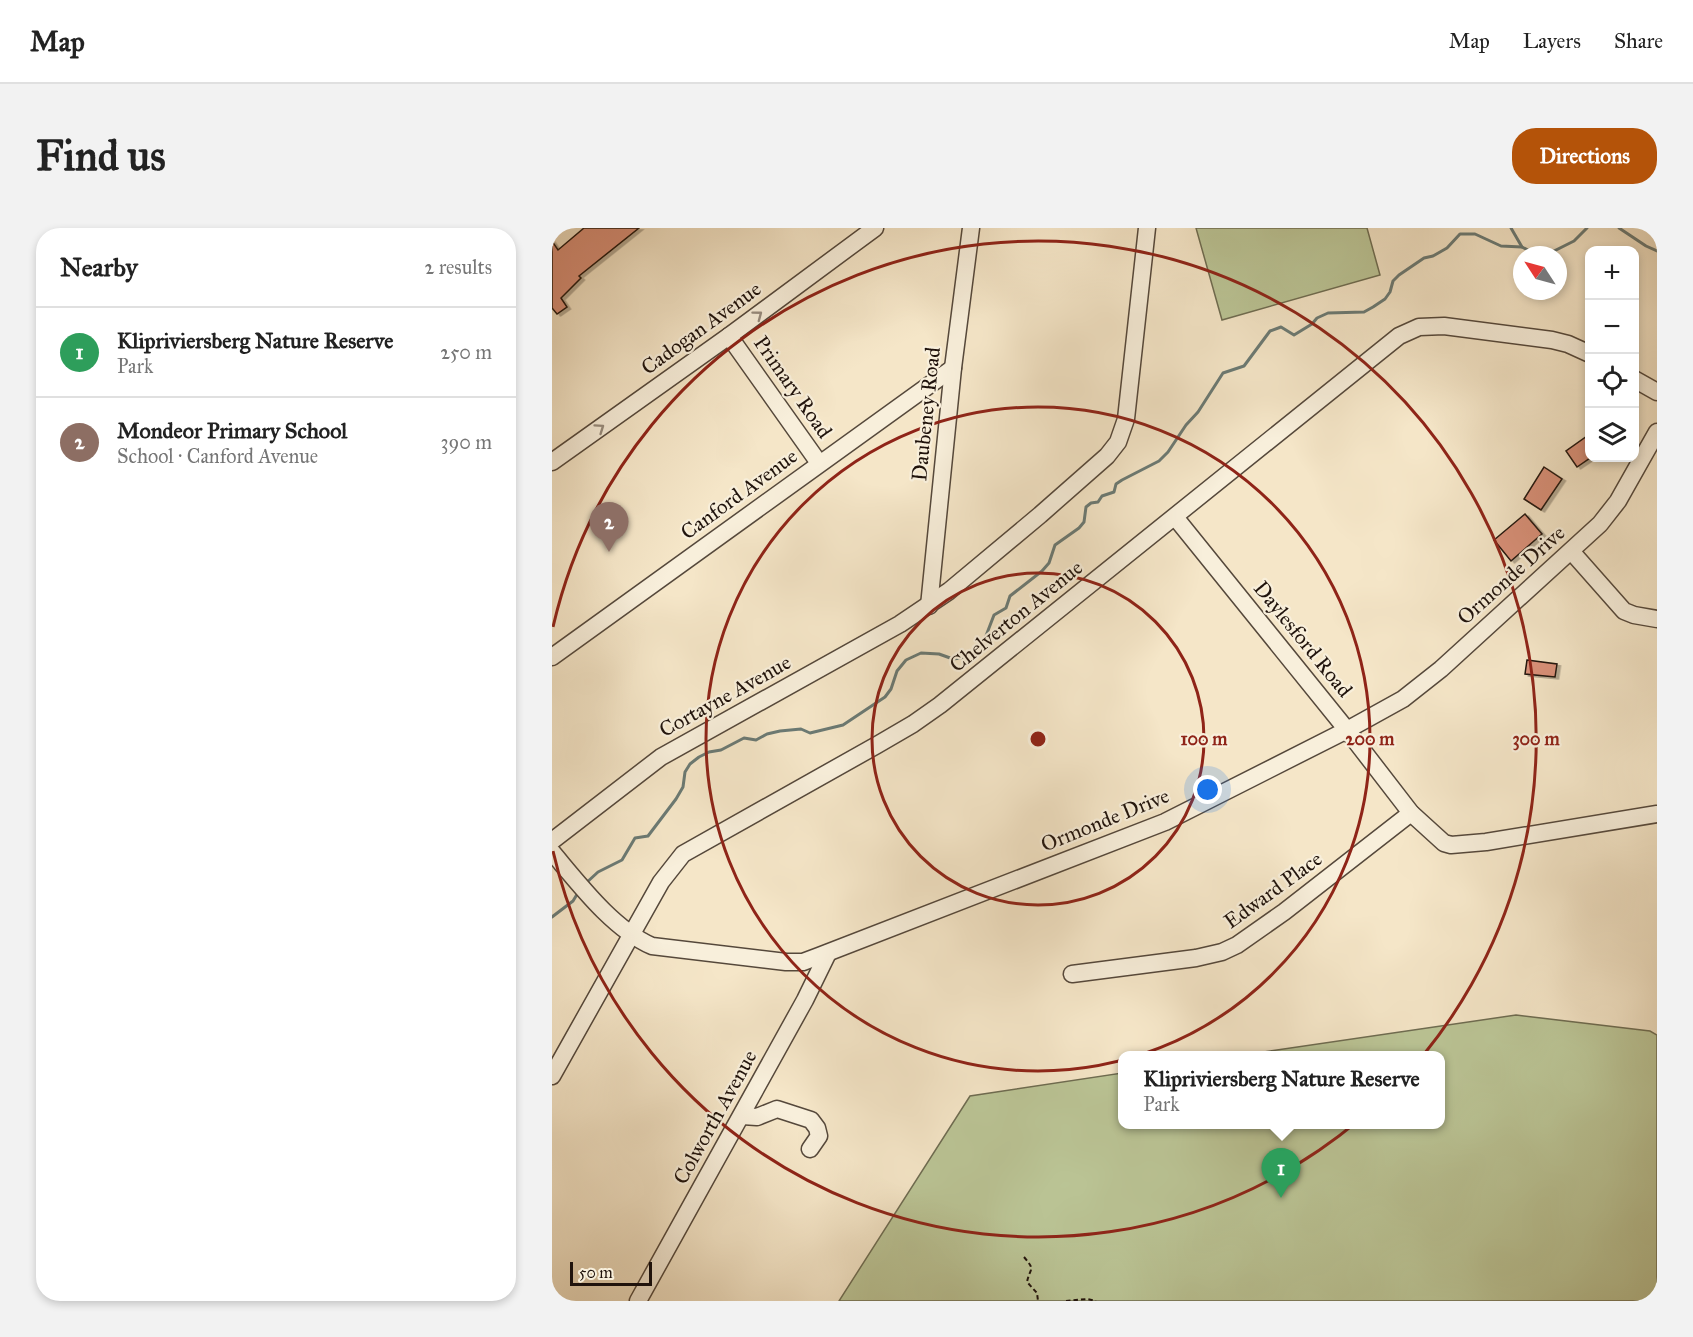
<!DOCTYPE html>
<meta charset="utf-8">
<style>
:root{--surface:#fff;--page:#f2f2f2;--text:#222;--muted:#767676;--line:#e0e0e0;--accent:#b45309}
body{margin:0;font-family:"IM FELL Great Primer",serif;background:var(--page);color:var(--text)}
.controls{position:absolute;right:18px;top:18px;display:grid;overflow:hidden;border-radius:12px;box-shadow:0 3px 9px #0003}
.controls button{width:54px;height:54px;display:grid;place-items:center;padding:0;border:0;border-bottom:2px solid var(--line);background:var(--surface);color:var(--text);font:30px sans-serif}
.compass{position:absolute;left:961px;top:18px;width:54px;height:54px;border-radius:50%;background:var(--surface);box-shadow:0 3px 9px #0003;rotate:306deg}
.scale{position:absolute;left:18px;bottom:15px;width:82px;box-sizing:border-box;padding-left:6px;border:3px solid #20130c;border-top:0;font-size:16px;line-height:21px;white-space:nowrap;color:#20130c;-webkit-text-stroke:4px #f8efdb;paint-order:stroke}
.you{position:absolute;left:656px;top:562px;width:21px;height:21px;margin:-15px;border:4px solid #fff;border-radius:50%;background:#1a73e8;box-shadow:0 0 0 9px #1a73e833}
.badge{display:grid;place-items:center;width:39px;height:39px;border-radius:50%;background:var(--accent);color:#fff;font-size:20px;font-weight:700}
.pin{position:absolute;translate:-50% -50px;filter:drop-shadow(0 2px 3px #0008)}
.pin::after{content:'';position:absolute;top:32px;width:21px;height:18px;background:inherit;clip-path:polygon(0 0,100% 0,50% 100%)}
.popup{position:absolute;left:566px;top:823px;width:327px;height:78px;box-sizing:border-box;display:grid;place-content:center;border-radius:12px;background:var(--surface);filter:drop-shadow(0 2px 4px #0005);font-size:20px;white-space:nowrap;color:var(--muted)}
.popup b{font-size:22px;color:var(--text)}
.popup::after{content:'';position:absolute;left:50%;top:100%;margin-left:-12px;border:12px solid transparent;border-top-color:var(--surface)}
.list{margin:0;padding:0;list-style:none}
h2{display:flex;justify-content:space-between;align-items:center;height:78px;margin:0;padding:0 24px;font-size:26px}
h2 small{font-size:20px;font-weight:400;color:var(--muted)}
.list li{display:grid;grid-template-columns:39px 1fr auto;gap:18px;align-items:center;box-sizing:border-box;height:90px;padding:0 24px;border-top:2px solid var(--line)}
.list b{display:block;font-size:22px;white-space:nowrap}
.list p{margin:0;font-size:20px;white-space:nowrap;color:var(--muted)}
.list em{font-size:20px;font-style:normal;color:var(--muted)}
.icon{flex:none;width:33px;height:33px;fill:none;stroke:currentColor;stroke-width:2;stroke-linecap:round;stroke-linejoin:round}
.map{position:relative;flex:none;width:1105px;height:1073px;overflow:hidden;border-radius:24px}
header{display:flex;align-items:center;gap:36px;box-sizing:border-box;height:84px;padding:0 30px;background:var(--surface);border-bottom:2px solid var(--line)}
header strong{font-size:28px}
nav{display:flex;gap:33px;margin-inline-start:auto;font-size:21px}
.intro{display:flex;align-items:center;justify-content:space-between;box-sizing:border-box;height:144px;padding:0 36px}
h1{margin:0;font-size:42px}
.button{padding:15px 27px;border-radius:24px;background:var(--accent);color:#fff;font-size:21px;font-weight:700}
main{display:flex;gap:36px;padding:0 36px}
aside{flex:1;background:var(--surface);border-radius:24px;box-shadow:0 3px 9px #0003}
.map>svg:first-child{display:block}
.green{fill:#bbc596;stroke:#6e6c51;stroke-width:1.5}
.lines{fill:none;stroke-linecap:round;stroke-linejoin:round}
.stream{stroke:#6b7a74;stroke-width:3}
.building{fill:#db917a;stroke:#20130c;stroke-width:1.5;filter:url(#shadow)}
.minor-casing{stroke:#55483b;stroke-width:19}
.path{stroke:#20130c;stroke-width:2;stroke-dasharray:4.5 3;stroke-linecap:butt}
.minor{stroke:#f8efdb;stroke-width:16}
.oneway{stroke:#978c7e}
.ring{fill:none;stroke:#8f2418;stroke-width:3}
.labels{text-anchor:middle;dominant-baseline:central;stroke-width:4.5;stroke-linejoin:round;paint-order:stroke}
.street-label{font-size:21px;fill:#20130c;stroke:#f8efdb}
.centre{fill:#8f2418;stroke:#f8efdb;stroke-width:3}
.ring-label{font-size:18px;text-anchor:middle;font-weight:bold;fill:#8f2418;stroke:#f8efdb;stroke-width:4.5;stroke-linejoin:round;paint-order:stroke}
</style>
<header>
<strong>Map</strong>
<nav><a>Map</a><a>Layers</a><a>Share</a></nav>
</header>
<div class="intro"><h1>Find us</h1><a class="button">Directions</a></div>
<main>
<aside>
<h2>Nearby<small>2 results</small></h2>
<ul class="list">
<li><span class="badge" style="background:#2e9e5b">1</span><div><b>Klipriviersberg Nature Reserve</b><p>Park</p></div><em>250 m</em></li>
<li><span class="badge" style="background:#8d6e63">2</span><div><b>Mondeor Primary School</b><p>School · Canford Avenue</p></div><em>390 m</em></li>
</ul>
</aside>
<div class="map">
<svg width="1105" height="1073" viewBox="0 0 1105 1073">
<defs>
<filter id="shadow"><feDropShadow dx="3.5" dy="2" stdDeviation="0" flood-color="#0004"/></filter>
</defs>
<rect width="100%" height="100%" fill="#f5e6c8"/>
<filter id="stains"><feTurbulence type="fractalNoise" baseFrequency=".00333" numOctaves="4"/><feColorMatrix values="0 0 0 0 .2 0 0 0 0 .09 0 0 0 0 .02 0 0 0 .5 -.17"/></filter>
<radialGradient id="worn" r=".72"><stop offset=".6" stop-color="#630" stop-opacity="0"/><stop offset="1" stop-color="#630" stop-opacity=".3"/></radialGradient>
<!-- green -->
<g class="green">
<path d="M 644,0 L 815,0 L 828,47 L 670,92 Z"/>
<path d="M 964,787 L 1098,803 L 1105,807 L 1105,1073 L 287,1073 L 418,868 L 570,845 L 570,896 L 888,896 L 888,828 L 691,827 Z"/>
</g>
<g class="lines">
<!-- stream -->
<g class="stream">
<path d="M 959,0 L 970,19 L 985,27"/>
<path d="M 1067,0 L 1094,18 L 1105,23"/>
<path d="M 994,27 L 1022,13 L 1035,0"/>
<path d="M 33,656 L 46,644 L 70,632 L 83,610 L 96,608 L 124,571 L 131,559 L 133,544 L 138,536 L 147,529 L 157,524 L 169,522 L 192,510 L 204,512 L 215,506 L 228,503 L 249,501 L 258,505 L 291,497 L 333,469 L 339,461 L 345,443 L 354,432 L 369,425 L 387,426 L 401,431 L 417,429 L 425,424 L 432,413 L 442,387 L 454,380 L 458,368 L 490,343 L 497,335 L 503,317 L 527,300 L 532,294 L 534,279 L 539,275 L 546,274 L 550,268 L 562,264 L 564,256 L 570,252 L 607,233 L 616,224 L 634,197 L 646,184 L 671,145 L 692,138 L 718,103 L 729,99 L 742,107 L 760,96 L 765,90 L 776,85 L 812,84 L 821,79 L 833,71 L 838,64 L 841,53 L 847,47 L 872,30 L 881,28 L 895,20 L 908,6 L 923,6 L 949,18 L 970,19"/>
<path d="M 0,689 L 21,673 L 27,663"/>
</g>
</g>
<!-- building -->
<g class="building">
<path d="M 32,0 L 87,0 L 27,48 L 29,50 L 9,70 L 15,79 L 5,86 L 0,80 L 0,13 L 6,22 Z"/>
<path d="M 1038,206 L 1038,230 L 1025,239 L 1014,223 Z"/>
<path d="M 992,239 L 1010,251 L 989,282 L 972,271 Z"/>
<path d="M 973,286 L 990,306 L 959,333 L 942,312 Z"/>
<path d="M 975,432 L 1005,436 L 1003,449 L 973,446 Z"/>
</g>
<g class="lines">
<defs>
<g id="minor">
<path d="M 177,108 L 267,235"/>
<path d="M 1082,151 L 1105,164"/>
<path d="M 0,234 L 177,108 L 323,0"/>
<path d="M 623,289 L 795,502 L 859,585 L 892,615 L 899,617 L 934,614 L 1105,586"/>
<path d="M 1019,323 L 1072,383 L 1082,387 L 1105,391"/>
<path d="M 377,378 L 401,140 L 419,0"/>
<path d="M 0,429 L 401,140"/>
<path d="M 0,613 L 109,529 L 348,396 L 397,363 L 488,287 L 555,228 L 566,214 L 574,191 L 595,0"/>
<path d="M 0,624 C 27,656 61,701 100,718 L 234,734 L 251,734 L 267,728 L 613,594 L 795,502 L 851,471 L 889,441 L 1048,296 L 1066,273 L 1105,204"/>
<path d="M 520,746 L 644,730 L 670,724 L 685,717 L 732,684 L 859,585"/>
<path d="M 0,848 L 109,654 L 131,626 L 325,517 L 361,496 L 388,477 L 847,108 L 867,99 L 892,98 L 1000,112 L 1016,116 L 1038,126"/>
<path d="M 190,888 L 205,889 L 225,881 L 259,892 L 265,900 L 267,908 L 258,921"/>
<path d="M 86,1073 L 253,772 L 276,725"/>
</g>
</defs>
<!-- minor casing -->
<use href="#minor" class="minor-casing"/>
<!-- path -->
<g class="path">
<path d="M 472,1029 C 484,1043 478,1039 475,1054 L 485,1065 L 486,1073"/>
<path d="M 514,1073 L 535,1071 L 544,1073"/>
</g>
<!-- minor -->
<use href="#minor" class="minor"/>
</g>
<!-- one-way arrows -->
<defs><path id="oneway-chevron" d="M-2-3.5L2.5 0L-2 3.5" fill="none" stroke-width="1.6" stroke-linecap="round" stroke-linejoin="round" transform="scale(1.5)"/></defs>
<g class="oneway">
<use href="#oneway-chevron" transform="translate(206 87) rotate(-37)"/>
<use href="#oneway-chevron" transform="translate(48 200) rotate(-35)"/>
</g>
<!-- distance rings -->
<g class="ring">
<circle cx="486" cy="511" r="166"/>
<circle cx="486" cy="511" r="332"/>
<path d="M1 399A498 498 0 1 1 1 623"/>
</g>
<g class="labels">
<!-- street labels -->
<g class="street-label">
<text transform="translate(149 100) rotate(-36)">Cadogan Avenue</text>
<text transform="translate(241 159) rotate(55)">Primary Road</text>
<text transform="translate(374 186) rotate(-84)">Daubeney Road</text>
<text transform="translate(187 266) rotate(-36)">Canford Avenue</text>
<text transform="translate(959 347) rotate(-42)">Ormonde Drive</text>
<text transform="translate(464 388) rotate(-39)">Chelverton Avenue</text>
<text transform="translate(751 411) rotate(51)">Daylesford Road</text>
<text transform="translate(173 468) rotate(-29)">Cortayne Avenue</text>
<text transform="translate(553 592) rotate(-22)">Ormonde Drive</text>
<text transform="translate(721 662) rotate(-36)">Edward Place</text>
<text transform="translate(163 889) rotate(-61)">Colworth Avenue</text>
</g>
</g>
<circle cx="486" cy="511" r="9" class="centre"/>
<g class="ring-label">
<text x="652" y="517">100 m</text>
<text x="818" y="517">200 m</text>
<text x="984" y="517">300 m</text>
</g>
<rect width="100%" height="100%" filter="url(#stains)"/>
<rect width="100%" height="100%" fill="url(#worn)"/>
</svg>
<div class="controls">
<button>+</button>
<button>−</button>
<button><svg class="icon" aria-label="locate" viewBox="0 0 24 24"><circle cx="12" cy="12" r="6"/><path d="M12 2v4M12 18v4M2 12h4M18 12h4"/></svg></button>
<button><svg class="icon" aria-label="layers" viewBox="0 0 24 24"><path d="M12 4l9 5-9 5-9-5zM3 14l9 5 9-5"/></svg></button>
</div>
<svg class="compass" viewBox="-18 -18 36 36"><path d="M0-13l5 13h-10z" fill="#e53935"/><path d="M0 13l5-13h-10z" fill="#767676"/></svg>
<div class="scale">50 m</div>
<div class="you"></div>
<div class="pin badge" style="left:729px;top:970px;background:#2e9e5b">1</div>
<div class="popup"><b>Klipriviersberg Nature Reserve</b>Park</div>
<div class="pin badge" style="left:57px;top:324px;background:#8d6e63">2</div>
</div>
</main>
